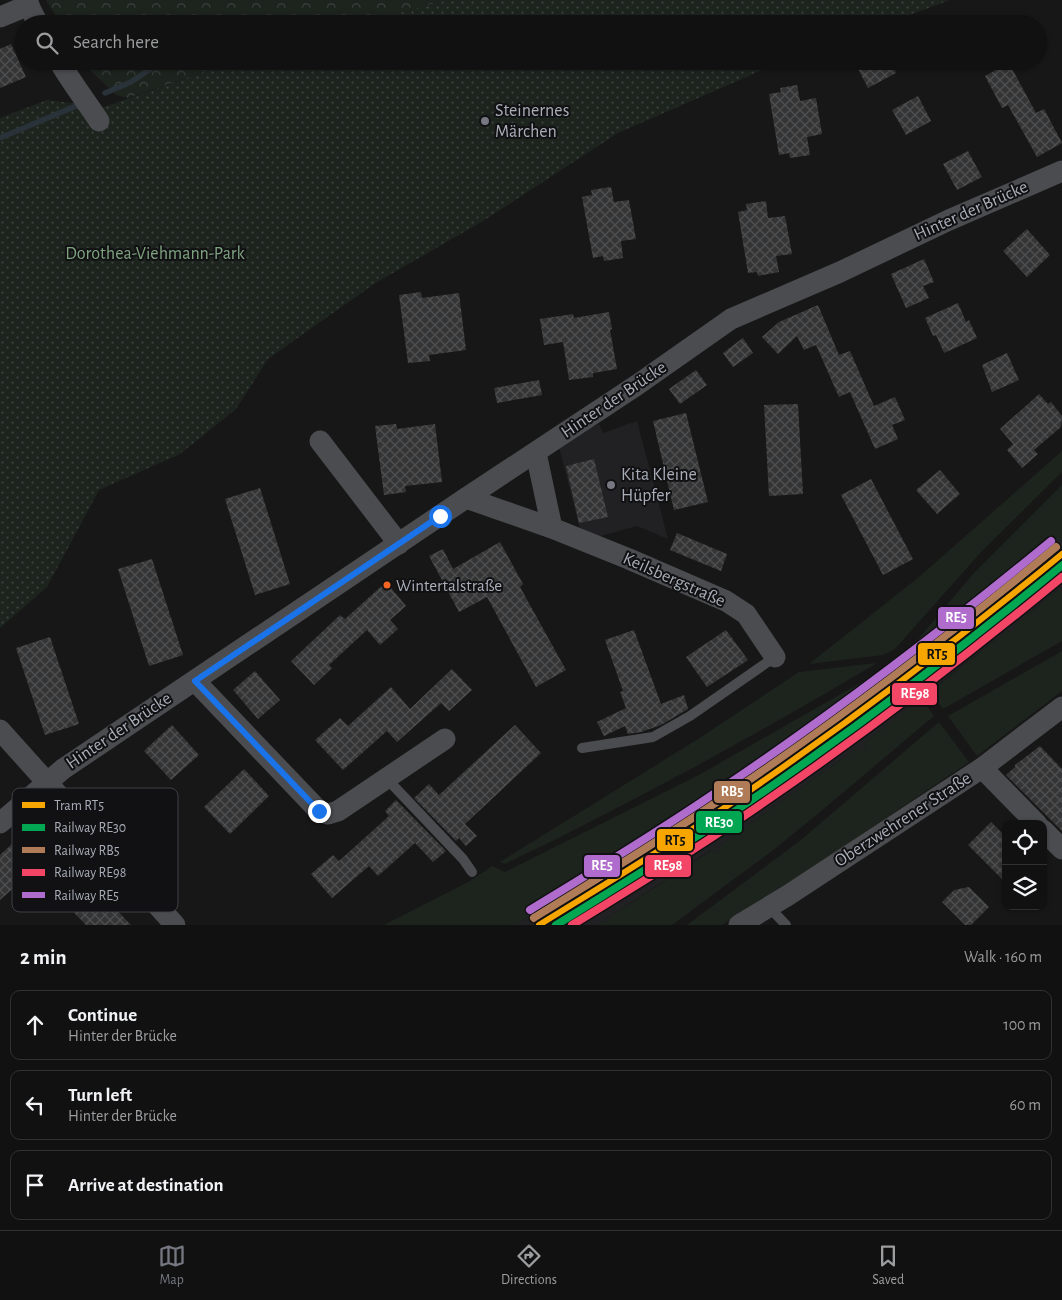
<!DOCTYPE html>
<meta charset="utf-8">
<style>
:root{--surface:#111;--page:#1a1a1a;--text:#f1f3f6;--muted:#9c9d9f;--line:#303131;--accent:#757880}
body{margin:0;font-family:"Alegreya Sans",sans-serif;background:var(--page);color:var(--text)}
.controls{position:absolute;right:15px;bottom:15px;display:grid;overflow:hidden;border-radius:10px;box-shadow:0 1px 4px #0004}
.controls button{width:45px;height:45px;display:grid;place-items:center;padding:0;border:0;border-bottom:1px solid var(--line);background:var(--surface);color:var(--text);font:25px sans-serif}
.stop{position:absolute;width:15px;height:15px;margin:-11px;border:4px solid #1a73e8;border-radius:50%;background:#fff}
.stop.end{background:#1a73e8;border-color:#fff;box-shadow:0 1px 5px #0008}
.list{margin:0;padding:0;list-style:none}
h2{display:flex;justify-content:space-between;align-items:center;height:65px;margin:0;padding:0 20px;font-size:21px}
h2 small{font-size:16px;font-weight:400;color:var(--muted)}
.list li{display:grid;grid-template-columns:32px 1fr auto;gap:15px;align-items:center;box-sizing:border-box;height:70px;margin:0 10px 10px;padding:0 10px;border:1px solid var(--line);border-radius:10px}
.list b{display:block;font-size:19px;white-space:nowrap}
.list p{margin:0;font-size:16px;white-space:nowrap;color:var(--muted)}
.list em{font-size:16px;font-style:normal;color:var(--muted)}
.icon{flex:none;width:28px;height:28px;fill:none;stroke:currentColor;stroke-width:2;stroke-linecap:round;stroke-linejoin:round}
.map{position:relative;flex:none;width:1062px;height:925px;overflow:hidden}
.search{position:absolute;background:var(--surface);box-shadow:0 1px 4px #0004;left:15px;right:15px;top:15px;height:55px;display:flex;align-items:center;gap:12px;box-sizing:border-box;padding:0 18px;border-radius:28px;color:var(--muted);font-size:19px}
.sheet{height:305px;background:var(--surface)}
nav{display:flex;justify-content:space-around;align-items:center;box-sizing:border-box;height:70px;border-top:1px solid var(--line);background:var(--surface);font-size:14px;color:var(--muted)}
nav a{display:grid;justify-items:center;gap:2px}
nav .on{color:var(--accent)}
.map>svg:first-child{display:block}
.built{fill:#212123}
.green{fill:#1d241e}
.forest{fill:url(#forest-crowns)}
.park{fill:url(#park-dots)}
.lines{fill:none;stroke-linecap:round;stroke-linejoin:round}
.stream{stroke:#2a3239;stroke-width:5.5}
.building{fill:url(#building-cross-hatch)}
.service{stroke:#4b4c50;stroke-width:10}
.minor{stroke:#4b4c50;stroke-width:21}
.rail-1-casing{stroke:#111113;stroke-width:11}
.rail-2-casing{stroke:#111113;stroke-width:11}
.rail-3-casing{stroke:#111113;stroke-width:11}
.rail-4-casing{stroke:#111113;stroke-width:11}
.rail-1{stroke:#00a651;stroke-width:8}
.rail-2{stroke:#b07c57;stroke-width:8}
.rail-3{stroke:#f34667;stroke-width:8}
.rail-4{stroke:#b06ccc;stroke-width:8}
.tram-1-casing{stroke:#111113;stroke-width:10}
.tram-1{stroke:#f7a600;stroke-width:6}
.route{stroke:#1a73e8;stroke-width:6}
.poi-dot{fill:#757880;stroke:#111113;stroke-width:2}
.bus-dot{fill:#f26522;stroke:#111113;stroke-width:2}
.labels{text-anchor:middle;dominant-baseline:central;stroke-width:4;stroke-linejoin:round;paint-order:stroke}
.bus-label{font-size:17px;fill:#a8adb8;stroke:#111113;text-anchor:start}
.poi-label{font-size:18px;fill:#a8adb8;stroke:#111113;text-anchor:start}
.street-label{font-size:18px;fill:#a8adb8;stroke:#111113}
.park-label{font-size:18px;fill:#7fa381;stroke:#111113}
.key{fill:#111113;stroke:#3e4045;stroke-width:1}
.key-label{font-size:14px;fill:#a8adb8}
.line-badge{stroke:#111113;stroke-width:2}
.badge-label{font-size:14px;text-anchor:middle;font-weight:bold;fill:#fff}
.pale-badge-label{font-size:14px;text-anchor:middle;font-weight:bold;fill:#111}
</style>
<div class="map">
<svg width="1062" height="925" viewBox="0 0 1062 925">
<defs>
<pattern id="forest-crowns" width="20" height="18" patternUnits="userSpaceOnUse" patternTransform="scale(1.25)"><rect width="20" height="18" fill="#1d241e"/><path d="M2 6a3 3 0 1 1 6 0M12 15a3 3 0 1 1 6 0" fill="none" stroke="#3b413d"/></pattern>
<pattern id="park-dots" width="8" height="8" patternUnits="userSpaceOnUse" patternTransform="scale(1.25)"><rect width="8" height="8" fill="#1d241e"/><path d="M2 2h.1M6 6h.1" fill="none" stroke="#3b413d" stroke-width="1.8" stroke-linecap="round"/></pattern>
<pattern id="building-cross-hatch" width="8" height="8" patternUnits="userSpaceOnUse" patternTransform="scale(1.25)"><rect width="8" height="8" fill="#353536"/><path d="M0 0l8 8M0 8l8-8" fill="none" stroke="#4f5051"/></pattern>
</defs>
<rect width="100%" height="100%" fill="#171717"/>
<!-- built -->
<g class="built">
<path d="M 637,421 L 668,539 L 637,526 L 597,537 L 580,529 L 558,443 L 599,424 L 603,433 Z"/>
<path d="M 1062,540 L 1062,586 L 1014,626 L 1016,629 L 1010,633 L 1008,630 L 864,743 L 866,746 L 858,751 L 856,749 L 720,845 L 722,848 L 713,853 L 711,850 L 597,925 L 515,925 L 541,909 L 540,906 L 548,901 L 549,904 L 689,816 L 687,813 L 696,808 L 698,810 L 836,715 L 834,712 L 841,708 L 843,710 L 903,666 L 983,603 L 982,600 L 989,595 L 991,597 Z"/>
</g>
<!-- green -->
<g class="green">
<path d="M 1062,451 L 1062,472 L 982,551 L 894,650 L 883,655 L 809,664 L 919,577 Z"/>
<path d="M 1062,485 L 1062,540 L 991,597 L 989,595 L 982,600 L 984,603 L 908,662 L 903,657 L 973,574 Z"/>
<path d="M 1062,586 L 1062,641 L 943,709 L 930,692 L 1008,630 L 1010,633 L 1015,629 L 1014,626 Z"/>
<path d="M 1062,651 L 1062,691 L 977,756 L 948,716 Z"/>
<path d="M 877,663 C 756,735 632,803 505,864 L 500,862 L 698,739 L 799,672 Z"/>
<path d="M 895,663 L 899,669 L 843,711 L 840,708 L 834,712 L 836,715 L 698,811 L 695,808 L 687,813 L 689,816 L 549,904 L 547,901 L 540,906 L 541,909 L 515,925 L 384,925 L 470,881 L 492,866 L 505,872 L 697,776 Z"/>
<path d="M 921,698 L 934,716 L 820,812 L 772,851 L 672,925 L 597,925 L 712,850 L 714,853 L 721,848 L 720,845 L 856,749 L 858,751 L 866,746 L 864,743 Z"/>
<path d="M 939,722 L 969,762 L 769,897 L 722,925 L 687,925 L 802,839 Z"/>
</g>
<!-- forest -->
<g class="forest">
<path d="M 46,0 L 447,0 L 357,24 L 61,24 Z"/>
<path d="M 85,61 L 235,61 L 128,98 L 116,95 L 91,71 Z"/>
</g>
<!-- park -->
<g class="park">
<path d="M 447,0 L 950,0 L 885,24 L 357,24 Z"/>
<path d="M 235,61 L 783,61 L 618,133 L 483,221 L 374,284 L 268,359 L 236,409 L 180,454 L 99,490 L 47,587 L 0,628 L 0,118 L 47,100 L 104,107 Z"/>
</g>
<g class="lines">
<!-- stream -->
<g class="stream">
<path d="M 105,93 L 131,82 L 162,61"/>
<path d="M 0,138 L 76,106"/>
</g>
</g>
<!-- building -->
<g class="building">
<path d="M 11,44 L 26,77 L 0,88 L 0,49 Z"/>
<path d="M 854,61 L 890,61 L 896,73 L 868,88 Z"/>
<path d="M 1009,63 L 1036,113 L 1044,109 L 1062,143 L 1037,157 L 1008,105 L 1002,108 L 985,76 Z"/>
<path d="M 797,85 L 800,101 L 816,98 L 822,134 L 807,137 L 810,155 L 790,158 L 789,153 L 779,155 L 769,94 L 781,92 L 780,88 Z"/>
<path d="M 918,96 L 931,121 L 906,135 L 892,110 Z"/>
<path d="M 968,151 L 982,177 L 957,190 L 943,164 Z"/>
<path d="M 611,187 L 614,202 L 629,200 L 636,239 L 621,241 L 623,258 L 604,261 L 603,256 L 593,258 L 582,197 L 592,195 L 591,190 Z"/>
<path d="M 766,201 L 768,218 L 785,216 L 792,254 L 776,256 L 779,272 L 758,276 L 757,272 L 748,273 L 738,212 L 747,210 L 746,204 Z"/>
<path d="M 1027,229 L 1050,255 L 1027,277 L 1003,251 Z"/>
<path d="M 924,259 L 934,282 L 923,286 L 929,298 L 906,308 L 891,274 Z"/>
<path d="M 421,292 L 422,298 L 459,293 L 466,350 L 429,355 L 430,361 L 408,363 L 399,295 Z"/>
<path d="M 958,303 L 966,322 L 969,320 L 977,338 L 944,353 L 936,335 L 933,336 L 925,318 Z"/>
<path d="M 818,305 L 839,355 L 850,351 L 874,406 L 895,397 L 905,420 L 892,425 L 898,439 L 875,449 L 850,392 L 839,397 L 816,345 L 804,350 L 797,336 L 778,354 L 762,337 L 779,322 Z"/>
<path d="M 609,312 L 612,329 L 610,330 L 617,369 L 593,373 L 593,377 L 569,380 L 563,342 L 544,345 L 540,319 L 573,314 L 574,318 Z"/>
<path d="M 743,338 L 753,353 L 733,367 L 723,353 Z"/>
<path d="M 1007,353 L 1019,380 L 992,392 L 982,365 Z"/>
<path d="M 696,370 L 707,385 L 680,404 L 669,389 Z"/>
<path d="M 539,380 L 542,395 L 497,403 L 494,388 Z"/>
<path d="M 1039,394 L 1048,404 L 1051,402 L 1062,416 L 1061,427 L 1034,450 L 1038,454 L 1022,468 L 1007,450 L 1013,444 L 1000,429 Z"/>
<path d="M 798,404 L 803,494 L 769,496 L 764,405 Z"/>
<path d="M 686,413 L 708,502 L 674,510 L 653,421 Z"/>
<path d="M 396,424 L 397,429 L 435,424 L 442,482 L 405,486 L 406,492 L 384,495 L 375,426 Z"/>
<path d="M 594,459 L 608,517 L 579,523 L 566,466 Z"/>
<path d="M 940,470 L 960,494 L 937,514 L 916,490 Z"/>
<path d="M 871,479 L 913,559 L 883,575 L 841,495 Z"/>
<path d="M 260,488 L 290,584 L 255,595 L 225,499 Z"/>
<path d="M 677,533 L 727,554 L 721,571 L 670,550 Z"/>
<path d="M 500,542 L 523,584 L 520,587 L 566,670 L 536,687 L 487,597 L 459,612 L 429,556 L 443,549 L 453,569 Z"/>
<path d="M 152,559 L 183,655 L 149,666 L 118,569 Z"/>
<path d="M 386,582 L 406,606 L 390,620 L 398,629 L 380,645 L 367,630 L 329,665 L 332,668 L 314,685 L 291,661 L 340,615 L 345,619 Z"/>
<path d="M 634,630 L 661,704 L 684,695 L 688,709 L 661,725 L 641,732 L 628,734 L 625,726 L 604,736 L 597,722 L 626,708 L 620,692 L 623,691 L 605,640 Z"/>
<path d="M 726,630 L 748,660 L 707,687 L 686,657 Z"/>
<path d="M 50,637 L 79,724 L 45,735 L 16,648 Z"/>
<path d="M 452,669 L 472,690 L 449,711 L 441,703 L 397,742 L 387,731 L 343,770 L 315,740 L 340,718 L 348,726 L 391,687 L 410,709 Z"/>
<path d="M 255,671 L 280,700 L 258,719 L 233,690 Z"/>
<path d="M 172,725 L 199,755 L 171,780 L 144,751 Z"/>
<path d="M 515,725 L 541,753 L 465,824 L 477,836 L 466,846 L 459,838 L 456,841 L 414,798 L 429,784 L 439,795 Z"/>
<path d="M 1040,746 L 1062,769 L 1062,831 L 1006,775 L 1015,767 L 1015,765 Z"/>
<path d="M 244,769 L 269,796 L 230,834 L 204,807 Z"/>
<path d="M 396,800 L 446,851 L 433,862 L 415,843 L 378,876 L 369,866 L 332,898 L 311,874 L 333,855 L 339,861 L 389,816 L 385,811 Z"/>
<path d="M 991,822 L 1006,837 L 1006,883 L 968,845 Z"/>
<path d="M 28,829 L 51,854 L 0,900 L 0,855 Z"/>
<path d="M 86,878 L 131,925 L 86,925 L 62,900 Z"/>
<path d="M 969,887 L 989,907 L 971,925 L 965,925 L 942,902 L 954,890 Z"/>
</g>
<g class="lines">
<!-- service -->
<g class="service">
<path d="M 582,748 L 653,737 L 690,716 L 775,657"/>
<path d="M 387,779 L 463,859 L 472,872"/>
<path d="M 769,907 L 786,925"/>
</g>
<!-- minor -->
<g class="minor">
<path d="M 26,0 L 38,24"/>
<path d="M 0,17 L 29,5"/>
<path d="M 59,61 C 71,82 86,101 99,121"/>
<path d="M 320,441 L 399,544"/>
<path d="M 536,453 L 552,528"/>
<path d="M 466,498 L 552,528 L 629,559 L 726,601 L 746,614 L 775,657"/>
<path d="M 195,681 L 319,811 L 328,814 L 338,811 L 445,739"/>
<path d="M 0,730 L 175,925"/>
<path d="M 982,768 L 1037,824"/>
<path d="M 0,823 L 63,769 L 466,498 L 637,385 L 731,319 L 840,272 L 949,220 L 1062,171"/>
<path d="M 1043,830 L 1062,849"/>
<path d="M 739,925 L 787,896 L 982,768 L 1062,707"/>
</g>
<defs>
<path id="rail-1" d="M 556,925 C 615,888 674,852 732,813 C 846,736 956,653 1062,565"/>
<path id="rail-2" d="M 534,918 C 597,879 659,841 720,800 C 837,722 948,637 1056,547"/>
<path id="rail-3" d="M 572,925 C 627,891 682,858 735,822 C 848,746 957,664 1062,577"/>
<path id="rail-4" d="M 530,910 C 592,872 655,834 715,793 C 832,715 943,630 1051,541"/>
</defs>
<!-- rail-1 casing -->
<use href="#rail-1" class="rail-1-casing"/>
<!-- rail-2 casing -->
<use href="#rail-2" class="rail-2-casing"/>
<!-- rail-3 casing -->
<use href="#rail-3" class="rail-3-casing"/>
<!-- rail-4 casing -->
<use href="#rail-4" class="rail-4-casing"/>
<!-- rail-1 -->
<use href="#rail-1" class="rail-1"/>
<!-- rail-2 -->
<use href="#rail-2" class="rail-2"/>
<!-- rail-3 -->
<use href="#rail-3" class="rail-3"/>
<!-- rail-4 -->
<use href="#rail-4" class="rail-4"/>
<defs>
<path id="tram-1" d="M 539,925 C 602,886 666,848 727,806 C 843,727 954,643 1062,554"/>
</defs>
<!-- tram-1 casing -->
<use href="#tram-1" class="tram-1-casing"/>
<!-- tram-1 -->
<use href="#tram-1" class="tram-1"/>
</g>
<g class="lines">
<!-- route -->
<path class="route" d="M 319,811 L 195,681 L 440,516"/>
</g>
<!-- markers -->
<g class="poi-dot">
<circle cx="485" cy="121" r="5"/>
<circle cx="611" cy="485" r="5"/>
</g>
<circle class="bus-dot" cx="387" cy="585" r="4.5"/>
<g class="labels">
<!-- bus labels -->
<g class="bus-label">
<text x="396" y="585">Wintertalstraße</text>
</g>
<!-- poi labels -->
<g class="poi-label">
<text x="495" y="111">Steinernes<tspan x="495" dy="21">Märchen</tspan></text>
<text x="621" y="475">Kita Kleine<tspan x="621" dy="21">Hüpfer</tspan></text>
</g>
<!-- street labels -->
<g class="street-label">
<text transform="translate(971 211) rotate(-24)">Hinter der Brücke</text>
<text transform="translate(614 400) rotate(-34)">Hinter der Brücke</text>
<text transform="translate(674 580) rotate(24)">Keilsbergstraße</text>
<text transform="translate(119 731) rotate(-34)">Hinter der Brücke</text>
<text transform="translate(903 820) rotate(-33)">Oberzwehrener Straße</text>
</g>
<!-- park labels -->
<g class="park-label">
<text x="155" y="254">Dorothea-Viehmann-Park</text>
</g>
</g>
<!-- legend -->
<rect x="12" y="788" width="166" height="124" rx="8" class="key"/>
<rect x="22" y="802" width="23" height="6" fill="#f7a600"/>
<rect x="22" y="824" width="23" height="7" fill="#00a651"/>
<rect x="22" y="847" width="23" height="6" fill="#b07c57"/>
<rect x="22" y="869" width="23" height="7" fill="#f34667"/>
<rect x="22" y="892" width="23" height="6" fill="#b06ccc"/>
<g class="key-label">
<text x="54" y="810">Tram RT5</text>
<text x="54" y="832">Railway RE30</text>
<text x="54" y="855">Railway RB5</text>
<text x="54" y="877">Railway RE98</text>
<text x="54" y="900">Railway RE5</text>
</g>
<g class="line-badge">
<rect x="937" y="606" width="38" height="24" rx="5" fill="#b06ccc"/>
<rect x="917" y="642" width="39" height="24" rx="5" fill="#f7a600"/>
<rect x="891" y="682" width="47" height="24" rx="5" fill="#f34667"/>
<rect x="713" y="780" width="38" height="24" rx="5" fill="#b07c57"/>
<rect x="695" y="810" width="48" height="24" rx="5" fill="#00a651"/>
<rect x="656" y="828" width="38" height="24" rx="5" fill="#f7a600"/>
<rect x="644" y="854" width="48" height="24" rx="5" fill="#f34667"/>
<rect x="583" y="854" width="38" height="24" rx="5" fill="#b06ccc"/>
</g>
<g class="badge-label">
<text x="956" y="622">RE5</text>
<text x="915" y="698">RE98</text>
<text x="732" y="796">RB5</text>
<text x="719" y="827">RE30</text>
<text x="668" y="870">RE98</text>
<text x="602" y="870">RE5</text>
</g>
<g class="pale-badge-label">
<text x="937" y="659">RT5</text>
<text x="675" y="845">RT5</text>
</g>
</svg>
<div class="controls">
<button><svg class="icon" aria-label="locate" viewBox="0 0 24 24"><circle cx="12" cy="12" r="6"/><path d="M12 2v4M12 18v4M2 12h4M18 12h4"/></svg></button>
<button><svg class="icon" aria-label="layers" viewBox="0 0 24 24"><path d="M12 4l9 5-9 5-9-5zM3 14l9 5 9-5"/></svg></button>
</div>
<div class="stop" style="left:440px;top:516px"></div>
<div class="stop end" style="left:319px;top:811px"></div>
<div class="search"><svg class="icon" aria-label="search" viewBox="0 0 24 24"><circle cx="10" cy="10" r="6"/><path d="M15 15l6 6"/></svg>Search here</div>
</div>
<section class="sheet">
<h2>2 min<small>Walk · 160 m</small></h2>
<ul class="list">
<li><svg class="icon" aria-label="ahead" viewBox="0 0 24 24"><path d="M12 20V5M6 11l6-6 6 6"/></svg><div><b>Continue</b><p>Hinter der Brücke</p></div><em>100 m</em></li>
<li><svg class="icon" aria-label="left" viewBox="0 0 24 24"><path d="M17 20v-9H6M10 6l-5 5 5 5"/></svg><div><b>Turn left</b><p>Hinter der Brücke</p></div><em>60 m</em></li>
<li><svg class="icon" aria-label="arrive" viewBox="0 0 24 24"><path d="M6 21V4h12l-3 4 3 4H6"/></svg><div><b>Arrive at destination</b></div></li>
</ul>
</section>
<nav>
<a class="on"><svg class="icon" aria-label="map" viewBox="0 0 24 24"><path d="M3 6l6-2 6 2 6-2v14l-6 2-6-2-6 2zM9 4v14M15 6v14"/></svg>Map</a>
<a><svg class="icon" aria-label="directions" viewBox="0 0 24 24"><path d="M12 3l9 9-9 9-9-9zM9 14v-3h6M13 9l2 2-2 2"/></svg>Directions</a>
<a><svg class="icon" aria-label="saved" viewBox="0 0 24 24"><path d="M7 4h10v16l-5-4-5 4z"/></svg>Saved</a>
</nav>
